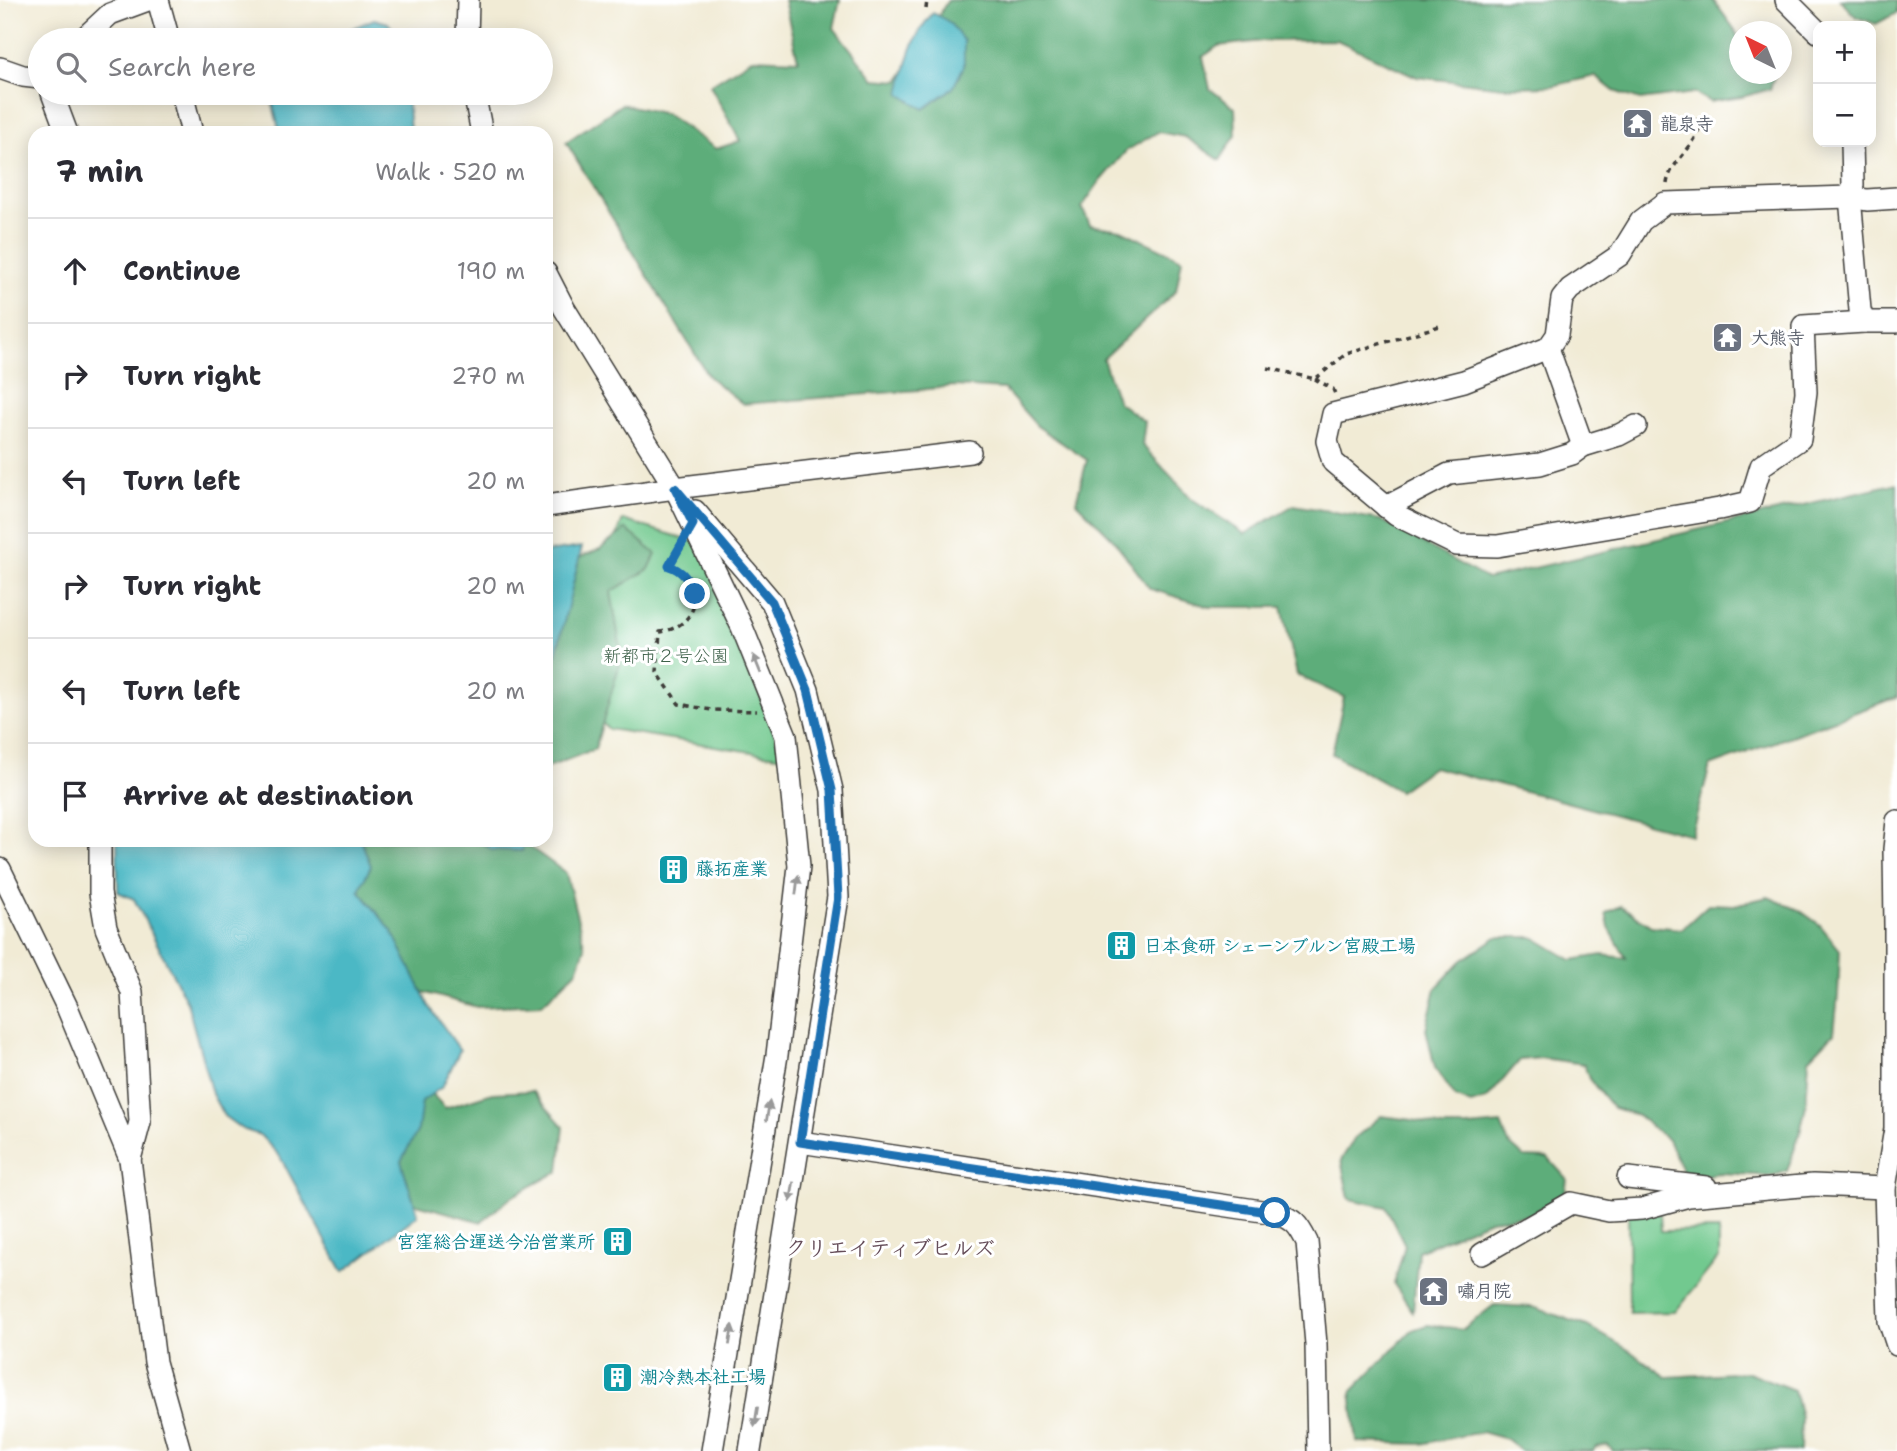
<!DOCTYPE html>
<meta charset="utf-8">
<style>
:root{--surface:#fff;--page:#f2f2f3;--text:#2b2b33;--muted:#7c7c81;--line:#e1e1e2}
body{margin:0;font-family:"Shantell Sans","Klee One",sans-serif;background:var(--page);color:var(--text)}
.controls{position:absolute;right:21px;top:21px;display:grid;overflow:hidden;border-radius:14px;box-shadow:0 4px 18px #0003}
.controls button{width:63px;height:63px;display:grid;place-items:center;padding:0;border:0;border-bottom:2px solid var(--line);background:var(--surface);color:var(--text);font:35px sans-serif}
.compass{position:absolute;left:1729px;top:21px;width:63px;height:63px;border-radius:50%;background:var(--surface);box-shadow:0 4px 18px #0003;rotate:317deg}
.stop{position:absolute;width:21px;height:21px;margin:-16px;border:5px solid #1f6fb2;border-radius:50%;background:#fff}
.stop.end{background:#1f6fb2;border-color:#fff;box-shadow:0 2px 7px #0008}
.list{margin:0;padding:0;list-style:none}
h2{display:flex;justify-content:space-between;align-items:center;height:91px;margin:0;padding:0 28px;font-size:30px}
h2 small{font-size:23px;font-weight:400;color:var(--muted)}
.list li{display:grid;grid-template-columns:46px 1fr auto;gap:21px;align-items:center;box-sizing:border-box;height:105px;padding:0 28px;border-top:2px solid var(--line)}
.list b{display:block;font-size:26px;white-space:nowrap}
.list em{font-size:23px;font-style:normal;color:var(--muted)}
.icon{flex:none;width:38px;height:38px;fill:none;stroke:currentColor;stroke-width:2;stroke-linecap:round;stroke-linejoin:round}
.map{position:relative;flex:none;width:1897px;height:1451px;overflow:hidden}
.search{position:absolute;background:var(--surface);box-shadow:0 4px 18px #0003;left:28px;top:28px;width:525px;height:77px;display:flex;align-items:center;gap:18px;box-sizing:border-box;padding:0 24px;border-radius:38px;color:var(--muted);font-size:26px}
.panel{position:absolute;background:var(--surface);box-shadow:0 4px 18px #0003;left:28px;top:126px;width:525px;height:721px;border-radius:21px}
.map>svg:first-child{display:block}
.green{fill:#72c98f;stroke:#477256;stroke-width:2}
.forest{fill:#5dad7a;stroke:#3c644b;stroke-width:2}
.water{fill:#4bb8c5;stroke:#346a70;stroke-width:2}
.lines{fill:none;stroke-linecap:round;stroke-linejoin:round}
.minor-casing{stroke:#3c3b38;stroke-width:24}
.path{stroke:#3c3b38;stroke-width:3.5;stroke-dasharray:5 5;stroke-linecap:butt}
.minor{stroke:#fff;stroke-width:21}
.oneway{fill:#999}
.route{stroke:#1f6fb2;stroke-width:9}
.labels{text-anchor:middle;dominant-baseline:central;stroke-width:6;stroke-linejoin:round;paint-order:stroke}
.worship-label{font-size:18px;font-weight:bold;fill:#5b616d;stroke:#fff;text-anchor:start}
.park-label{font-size:18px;fill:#3e614a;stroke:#fff}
.culture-label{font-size:18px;font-weight:bold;fill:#0d838f;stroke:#fff;text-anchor:start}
.quarter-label{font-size:21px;font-weight:bold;fill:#664e5a;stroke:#fff}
</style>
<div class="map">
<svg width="1897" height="1451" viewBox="0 0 1897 1451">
<rect width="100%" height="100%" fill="#fff"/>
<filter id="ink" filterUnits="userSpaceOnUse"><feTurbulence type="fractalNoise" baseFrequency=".0143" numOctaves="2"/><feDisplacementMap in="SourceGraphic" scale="14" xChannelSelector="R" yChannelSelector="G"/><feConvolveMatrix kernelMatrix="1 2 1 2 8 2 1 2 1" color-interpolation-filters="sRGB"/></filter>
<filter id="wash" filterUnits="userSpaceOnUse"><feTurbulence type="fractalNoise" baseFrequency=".00686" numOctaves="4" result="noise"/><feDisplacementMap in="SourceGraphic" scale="28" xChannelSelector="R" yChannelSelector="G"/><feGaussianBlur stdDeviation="1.57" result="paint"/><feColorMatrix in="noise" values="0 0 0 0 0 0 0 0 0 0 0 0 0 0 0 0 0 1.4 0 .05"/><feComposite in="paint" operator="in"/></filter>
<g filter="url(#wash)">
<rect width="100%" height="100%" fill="#f1ebd5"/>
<!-- green -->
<g class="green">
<path d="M 623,520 L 705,545 L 783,757 L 609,729 L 581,705 L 606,563 Z"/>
<path d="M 1628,1213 L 1660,1213 L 1661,1231 L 1719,1230 L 1719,1257 L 1675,1312 L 1629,1313 Z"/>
</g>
<!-- forest -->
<g class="forest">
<path d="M 784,0 L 840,0 L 834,28 L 874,79 L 899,81 L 948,0 L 1713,0 L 1735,30 L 1739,39 L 1740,74 L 1775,74 L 1770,89 L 1742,97 L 1710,102 L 1694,93 L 1640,100 L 1614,91 L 1595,76 L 1552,86 L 1503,87 L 1417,77 L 1337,40 L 1262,41 L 1218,46 L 1203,57 L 1210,89 L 1235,108 L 1236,135 L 1220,160 L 1185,137 L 1158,132 L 1126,151 L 1100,181 L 1082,207 L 1090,225 L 1121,230 L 1182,259 L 1176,291 L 1103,359 L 1118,402 L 1145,422 L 1142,445 L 1192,499 L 1245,534 L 1294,505 L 1381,520 L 1487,579 L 1897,483 L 1897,697 L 1710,766 L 1691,835 L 1433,767 L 1399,791 L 1332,754 L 1344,697 L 1297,675 L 1282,607 L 1210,607 L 1150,589 L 1113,539 L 1076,502 L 1087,460 L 1037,426 L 1004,389 L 954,386 L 919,390 L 743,404 L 709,377 L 566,142 L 622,104 L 666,114 L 716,149 L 740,141 L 710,85 L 753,58 L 798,60 Z"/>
<path d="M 1840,0 L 1897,0 L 1897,13 L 1876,24 L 1856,17 Z"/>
<path d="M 626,529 L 656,554 L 649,569 L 611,592 L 622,656 L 595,749 L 546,768 L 546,572 L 600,549 Z"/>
<path d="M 323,840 L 520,840 L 566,873 L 585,948 L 577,971 L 542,1004 L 477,1007 L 397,985 L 416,1077 L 445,1108 L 492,1093 L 532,1091 L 564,1127 L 559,1171 L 513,1196 L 481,1222 L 384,1195 Z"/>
<path d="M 1768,897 L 1799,910 L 1820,925 L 1840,950 L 1838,995 L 1834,1033 L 1809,1059 L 1806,1105 L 1800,1133 L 1787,1171 L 1773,1176 L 1719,1173 L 1686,1179 L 1668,1140 L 1637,1115 L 1613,1108 L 1589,1079 L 1584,1064 L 1541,1058 L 1520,1060 L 1487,1099 L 1471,1104 L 1456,1098 L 1435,1068 L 1426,1029 L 1436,988 L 1461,961 L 1497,937 L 1533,937 L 1572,960 L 1602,955 L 1626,958 L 1609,928 L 1606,913 L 1621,906 L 1651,926 L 1682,929 L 1709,904 L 1734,905 Z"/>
<path d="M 1381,1116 L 1413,1120 L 1442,1127 L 1468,1127 L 1501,1124 L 1509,1144 L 1524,1157 L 1548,1158 L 1567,1179 L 1565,1194 L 1529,1215 L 1490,1220 L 1418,1251 L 1413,1312 L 1394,1284 L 1405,1245 L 1386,1207 L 1349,1199 L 1341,1160 L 1355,1138 Z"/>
<path d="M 1494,1305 L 1533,1307 L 1587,1326 L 1627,1349 L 1667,1377 L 1748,1372 L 1794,1390 L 1801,1417 L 1800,1451 L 1613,1451 L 1608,1445 L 1596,1447 L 1593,1451 L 1521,1451 L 1506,1439 L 1481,1432 L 1421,1444 L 1357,1442 L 1351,1392 L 1412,1330 L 1427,1325 L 1463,1329 Z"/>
</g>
<!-- water -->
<g class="water">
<path d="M 933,13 L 949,22 L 964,41 L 964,66 L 953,88 L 924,109 L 900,94 C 906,65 912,35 933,13 Z"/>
<path d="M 374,19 L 388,23 L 402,40 L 335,40 L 348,30 Z"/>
<path d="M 270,93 L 407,93 L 410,131 L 408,133 L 280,133 Z"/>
<path d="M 582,547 L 546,697 L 546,552 Z"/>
<path d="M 117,840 L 361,840 L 371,866 L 359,890 L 392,931 L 429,1006 L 460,1050 L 442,1087 L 422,1101 L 418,1130 L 401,1161 L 418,1215 L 343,1272 L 279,1155 L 260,1135 L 242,1129 L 224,1116 L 212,1094 L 187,1002 L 134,899 L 118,892 Z"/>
<path d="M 478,840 L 525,840 L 522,851 L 492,850 Z"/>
</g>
</g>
<g filter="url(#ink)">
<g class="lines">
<defs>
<g id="minor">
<path d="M 158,0 L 169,40"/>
<path d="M 1786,0 L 1818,32"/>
<path d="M 82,40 L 110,14 L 148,0"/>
<path d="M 467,40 L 468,0"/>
<path d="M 0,68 L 23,76 L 40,78"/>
<path d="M 52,93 L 67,133"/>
<path d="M 182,93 L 192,133"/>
<path d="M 474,93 L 482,133"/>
<path d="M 1852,142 L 1853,185 L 1850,197 L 1860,310 L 1864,322"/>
<path d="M 1897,198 L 1867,200 L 1850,197 L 1665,203 L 1641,221 L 1620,255 L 1570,289 L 1562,299 L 1557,335 L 1548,348 L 1464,381 L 1333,414 L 1327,441 L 1333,462 L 1396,515 L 1457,545 L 1497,546 L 1719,509 L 1750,502 L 1761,466 L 1800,439 L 1806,392 L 1803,326 L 1864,322 L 1897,322"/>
<path d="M 546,273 L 564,308 L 675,488 L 742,627 L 786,736 L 799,866 L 777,1055 L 712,1451"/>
<path d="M 1548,348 L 1583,446"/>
<path d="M 546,506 L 675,488 L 970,452"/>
<path d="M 1386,507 L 1449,474 L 1540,464 L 1572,454 L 1583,446 L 1619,435 L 1636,426"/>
<path d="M 695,511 L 772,602 L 808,690 L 832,790 L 838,897 L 750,1451"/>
<path d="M 1897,821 L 1894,849 L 1895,926 L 1895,1129 L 1885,1188 L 1889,1321 L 1897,1345"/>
<path d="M 100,840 L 100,893 L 106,928 L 132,992 L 140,1122 L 130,1159"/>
<path d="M 0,869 L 67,1007 L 130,1159 L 155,1362 L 180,1451"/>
<path d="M 800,1142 L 1275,1213 C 1294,1219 1298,1224 1307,1242 L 1316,1344 L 1318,1451"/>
<path d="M 1628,1178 L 1706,1187"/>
<path d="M 1482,1254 L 1571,1203 L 1609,1211 L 1642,1209 L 1689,1196 L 1813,1185 L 1885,1188"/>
</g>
</defs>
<!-- minor casing -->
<use href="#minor" class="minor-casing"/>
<!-- path -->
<g class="path">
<path d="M 926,9 L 927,0"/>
<path d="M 1667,184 C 1669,164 1694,148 1699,129 C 1699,127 1698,119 1698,117"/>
<path d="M 1268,368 L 1315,379 L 1346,354 L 1443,325"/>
<path d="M 1315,379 L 1333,389 L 1335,394"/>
<path d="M 682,542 L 669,566 C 708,580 701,626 660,632 L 657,672 L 679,704 L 711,710 L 757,711"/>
</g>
<!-- minor -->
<use href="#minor" class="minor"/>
</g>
<!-- one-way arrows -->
<defs><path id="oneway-solid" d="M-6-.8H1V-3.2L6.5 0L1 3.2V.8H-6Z" transform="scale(1.75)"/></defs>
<g class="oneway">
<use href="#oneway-solid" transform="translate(757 664) rotate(-112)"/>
<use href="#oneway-solid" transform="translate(797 885) rotate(-83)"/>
<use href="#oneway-solid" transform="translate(768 1111) rotate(-81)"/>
<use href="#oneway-solid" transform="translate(792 1192) rotate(99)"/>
<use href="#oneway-solid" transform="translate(731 1335) rotate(-81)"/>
<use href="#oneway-solid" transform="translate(756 1417) rotate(99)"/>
</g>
</g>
<g class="lines" filter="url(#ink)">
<!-- route -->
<path class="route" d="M 695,594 C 688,580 684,571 669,566 L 693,524 L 675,488 L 772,602 L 808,690 L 832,790 L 838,897 L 800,1142 L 1275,1213"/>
</g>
<!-- icons -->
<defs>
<symbol id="temple-square" viewBox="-11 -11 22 22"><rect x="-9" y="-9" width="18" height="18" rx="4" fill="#6b7280" stroke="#fff"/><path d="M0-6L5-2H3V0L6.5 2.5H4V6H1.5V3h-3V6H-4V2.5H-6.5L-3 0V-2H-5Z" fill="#fff"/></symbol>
<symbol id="building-square" viewBox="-11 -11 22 22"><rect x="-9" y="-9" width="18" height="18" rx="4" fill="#0f9aa8" stroke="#fff"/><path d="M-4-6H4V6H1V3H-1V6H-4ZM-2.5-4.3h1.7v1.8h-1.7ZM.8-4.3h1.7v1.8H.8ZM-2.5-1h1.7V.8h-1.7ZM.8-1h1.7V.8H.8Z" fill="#fff"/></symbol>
</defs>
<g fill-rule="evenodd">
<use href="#temple-square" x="1620" y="106" width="35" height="35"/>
<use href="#temple-square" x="1710" y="320" width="35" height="35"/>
<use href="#building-square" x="656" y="852" width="35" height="35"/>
<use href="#building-square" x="1104" y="928" width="35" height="35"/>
<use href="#building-square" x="600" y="1224" width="35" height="35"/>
<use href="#temple-square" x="1416" y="1274" width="35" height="35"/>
<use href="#building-square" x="600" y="1360" width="35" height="35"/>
</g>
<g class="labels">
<!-- worship labels -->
<g class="worship-label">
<text x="1660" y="124">龍泉寺</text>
<text x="1751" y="338">大熊寺</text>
<text x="1457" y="1291">嘯月院</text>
</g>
<!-- park labels -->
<g class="park-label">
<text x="666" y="656">新都市２号公園</text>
</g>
<!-- culture labels -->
<g class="culture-label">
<text x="696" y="869">藤拓産業</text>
<text x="1144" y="946">日本食研 シェーンブルン宮殿工場</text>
<text x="595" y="1242" text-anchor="end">宮窪総合運送今治営業所</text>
<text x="640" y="1377">潮冷熱本社工場</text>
</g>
<!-- quarter labels -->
<g class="quarter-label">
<text x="890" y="1248">クリエイティブヒルズ</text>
</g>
</g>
</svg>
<div class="controls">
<button>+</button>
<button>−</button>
</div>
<svg class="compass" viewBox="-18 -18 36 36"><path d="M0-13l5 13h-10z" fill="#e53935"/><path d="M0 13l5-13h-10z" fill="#7c7c81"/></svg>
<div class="stop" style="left:1275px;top:1213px"></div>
<div class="stop end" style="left:695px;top:594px"></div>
<div class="search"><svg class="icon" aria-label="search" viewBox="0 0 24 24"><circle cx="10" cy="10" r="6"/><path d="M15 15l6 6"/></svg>Search here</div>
<section class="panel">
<h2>7 min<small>Walk · 520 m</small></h2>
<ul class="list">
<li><svg class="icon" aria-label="ahead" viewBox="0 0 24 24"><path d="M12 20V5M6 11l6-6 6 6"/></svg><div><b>Continue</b></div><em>190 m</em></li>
<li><svg class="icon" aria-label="right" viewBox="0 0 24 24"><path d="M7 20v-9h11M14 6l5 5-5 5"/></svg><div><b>Turn right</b></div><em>270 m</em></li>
<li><svg class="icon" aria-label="left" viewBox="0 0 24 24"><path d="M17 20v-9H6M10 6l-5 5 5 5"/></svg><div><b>Turn left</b></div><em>20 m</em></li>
<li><svg class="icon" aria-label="right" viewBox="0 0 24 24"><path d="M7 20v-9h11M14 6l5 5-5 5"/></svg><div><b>Turn right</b></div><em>20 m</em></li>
<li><svg class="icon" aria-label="left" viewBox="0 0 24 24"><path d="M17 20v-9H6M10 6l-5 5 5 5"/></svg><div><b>Turn left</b></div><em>20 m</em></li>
<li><svg class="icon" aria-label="arrive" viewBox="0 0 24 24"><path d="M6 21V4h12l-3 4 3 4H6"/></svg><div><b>Arrive at destination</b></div></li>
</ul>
</section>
</div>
